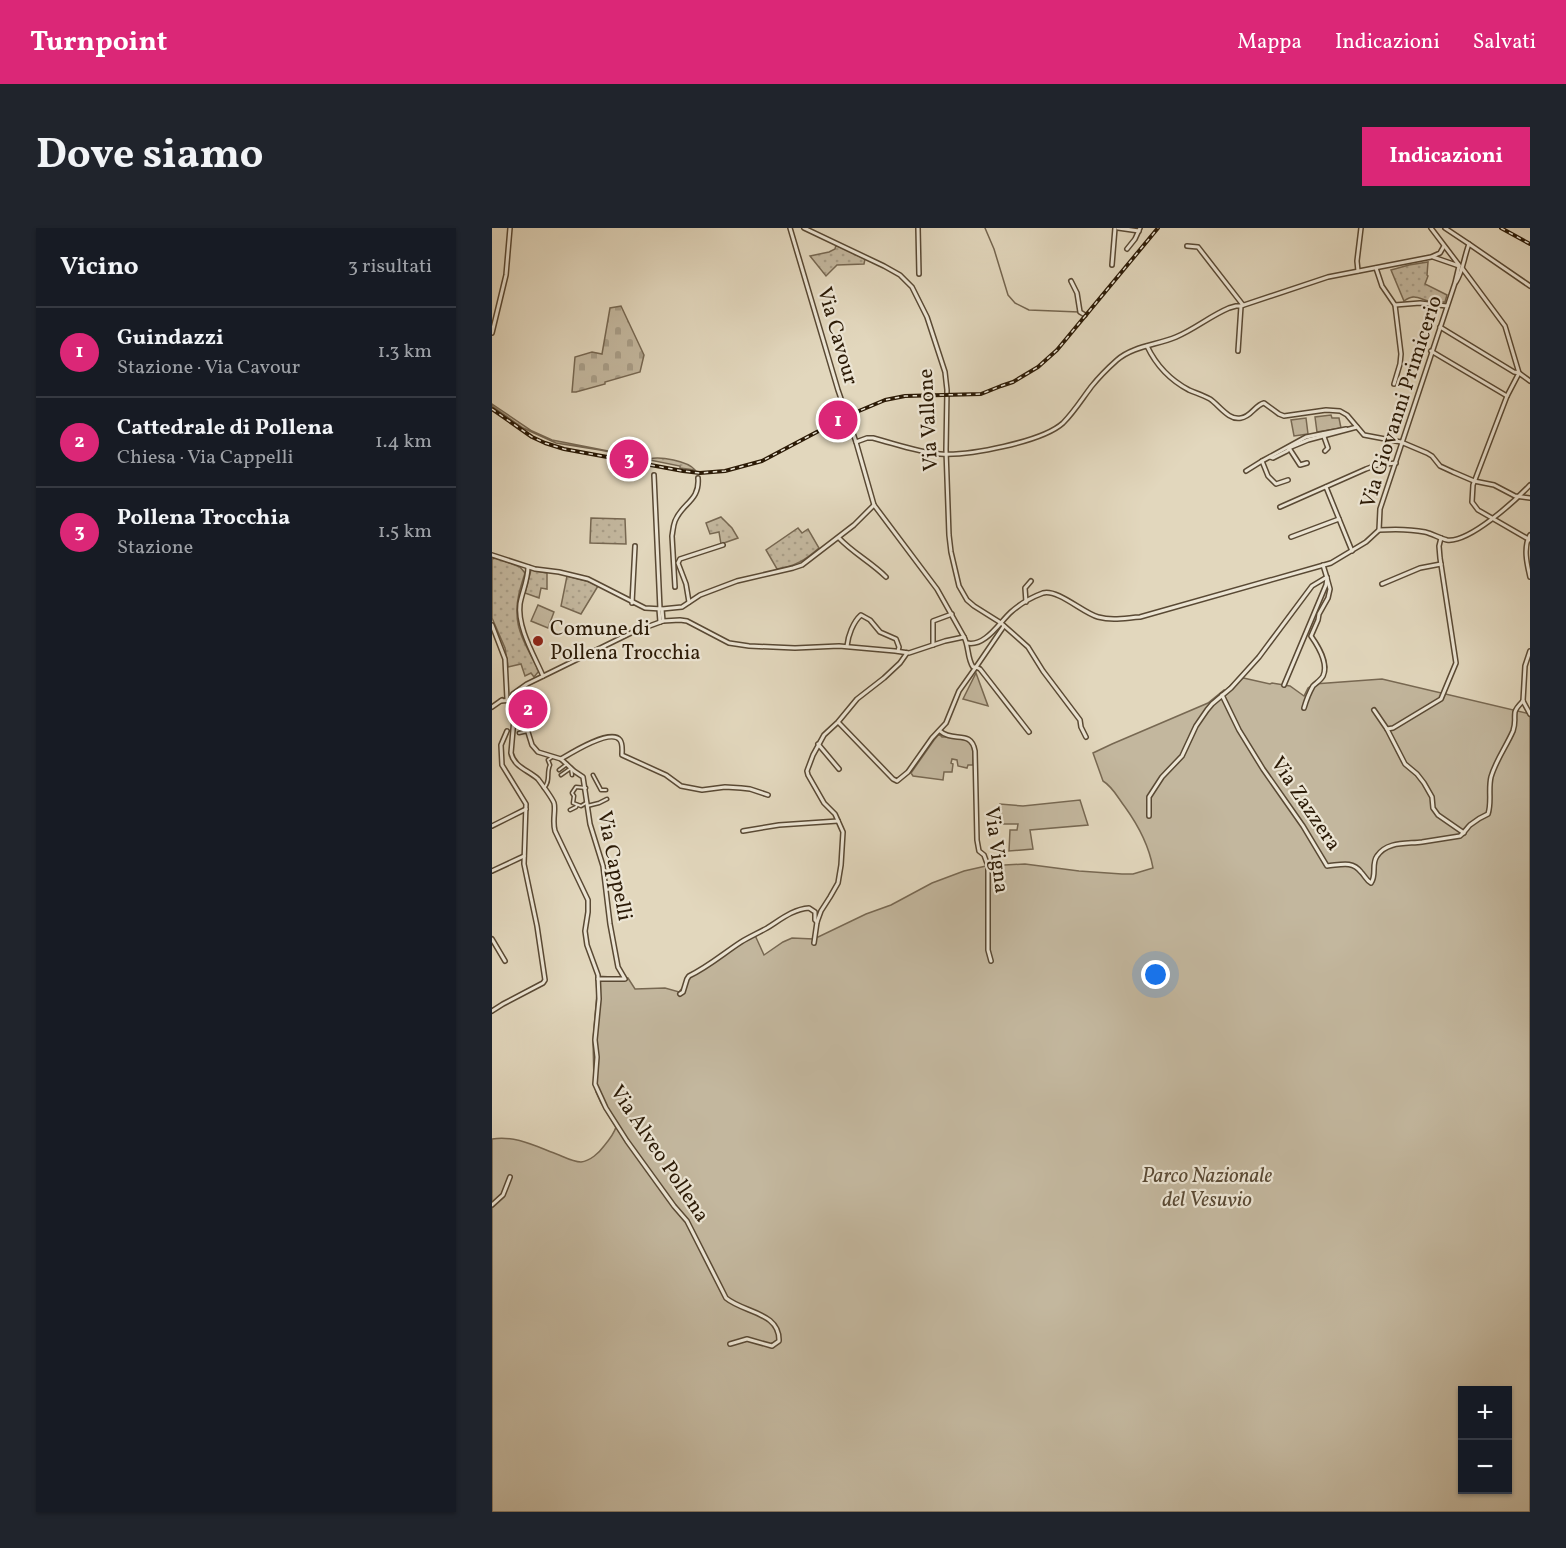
<!DOCTYPE html>
<html lang="it">
<meta charset="utf-8">
<style>
:root{--surface:#171b24;--page:#20242c;--text:#f1f3f6;--muted:#9ea1a6;--line:#363941;--accent:#db2777}
body{margin:0;font-family:Vollkorn,serif;background:var(--page);color:var(--text)}
.controls{position:absolute;right:18px;bottom:18px;display:grid;overflow:hidden;border-radius:0px;box-shadow:0 2px 4px #0004}
.controls button{width:54px;height:54px;display:grid;place-items:center;padding:0;border:0;border-bottom:2px solid var(--line);background:var(--surface);color:var(--text);font:30px sans-serif}
.you{position:absolute;left:664px;top:747px;width:21px;height:21px;margin:-15px;border:4px solid #fff;border-radius:50%;background:#1a73e8;box-shadow:0 0 0 9px #1a73e833}
.badge{display:grid;place-items:center;width:39px;height:39px;border-radius:50%;background:var(--accent);color:#fff;font-size:20px;font-weight:700}
.pin{position:absolute;translate:-50% -50%;border:3px solid #fff;box-shadow:0 2px 6px #0006}
.list{margin:0;padding:0;list-style:none}
h2{display:flex;justify-content:space-between;align-items:center;height:78px;margin:0;padding:0 24px;font-size:26px}
h2 small{font-size:20px;font-weight:400;color:var(--muted)}
.list li{display:grid;grid-template-columns:39px 1fr auto;gap:18px;align-items:center;box-sizing:border-box;height:90px;padding:0 24px;border-top:2px solid var(--line)}
.list b{display:block;font-size:22px;white-space:nowrap}
.list p{margin:0;font-size:20px;white-space:nowrap;color:var(--muted)}
.list em{font-size:20px;font-style:normal;color:var(--muted)}
.map{position:relative;flex:none;width:1038px;height:1284px;overflow:hidden;border-radius:0px}
header{display:flex;align-items:center;gap:36px;box-sizing:border-box;height:84px;padding:0 30px;background:var(--accent);color:#fff}
header strong{font-size:28px}
nav{display:flex;gap:33px;margin-inline-start:auto;font-size:21px}
.intro{display:flex;align-items:center;justify-content:space-between;box-sizing:border-box;height:144px;padding:0 36px}
h1{margin:0;font-size:42px}
.button{padding:15px 27px;border-radius:0px;background:var(--accent);color:#fff;font-size:21px;font-weight:700}
main{display:flex;gap:36px;padding:0 36px}
aside{flex:1;background:var(--surface);border-radius:0px;box-shadow:0 2px 4px #0004}
.map>svg:first-child{display:block}
.grass{fill:url(#grass-dots);stroke:#776852;stroke-width:1.5}
.cemetery{fill:url(#cemetery-stones);stroke:#776852;stroke-width:1.5}
.park{fill:#c3b79e;stroke:#776852;stroke-width:1.5;fill-rule:evenodd}
.lines{fill:none;stroke-linecap:round;stroke-linejoin:round}
.stream{stroke:#74654f;stroke-width:1.5}
.pedestrian-casing{stroke:#594934;stroke-width:5}
.minor-casing{stroke:#594934;stroke-width:6}
.tertiary-casing{stroke:#594934;stroke-width:6}
.pedestrian{stroke:#ece5d4;stroke-width:2}
.minor{stroke:#ece5d4;stroke-width:3}
.tertiary{stroke:#ece5d4;stroke-width:3}
.rail-casing{stroke:#2b1a06;stroke-width:4}
.rail{stroke:#ece5d4;stroke-width:1.5;stroke-dasharray:4.5;stroke-linecap:butt}
.poi-dot{fill:#8f2418;stroke:#ece5d4;stroke-width:2}
.labels{text-anchor:middle;dominant-baseline:central;stroke-width:4.5;stroke-linejoin:round;paint-order:stroke}
.street-label{font-size:21px;fill:#2b1a06;stroke:#ece5d4}
.poi-label{font-size:21px;fill:#2b1a06;stroke:#ece5d4;text-anchor:start}
.park-label{font-size:21px;font-style:italic;fill:#594934;stroke:#ece5d4}
</style>
<header>
<strong>Turnpoint</strong>
<nav><a>Mappa</a><a>Indicazioni</a><a>Salvati</a></nav>
</header>
<div class="intro"><h1>Dove siamo</h1><a class="button">Indicazioni</a></div>
<main>
<aside>
<h2>Vicino<small>3 risultati</small></h2>
<ul class="list">
<li><span class="badge">1</span><div><b>Guindazzi</b><p>Stazione · Via Cavour</p></div><em>1.3 km</em></li>
<li><span class="badge">2</span><div><b>Cattedrale di Pollena</b><p>Chiesa · Via Cappelli</p></div><em>1.4 km</em></li>
<li><span class="badge">3</span><div><b>Pollena Trocchia</b><p>Stazione</p></div><em>1.5 km</em></li>
</ul>
</aside>
<div class="map">
<svg width="1038" height="1284" viewBox="0 0 1038 1284">
<defs>
<pattern id="grass-dots" width="8" height="8" patternUnits="userSpaceOnUse" patternTransform="scale(1.5)"><rect width="8" height="8" fill="#c3b79e"/><path d="M2 2h.1M6 6h.1" fill="none" stroke="#a89d87" stroke-width="1.8" stroke-linecap="round"/></pattern>
<pattern id="cemetery-stones" width="16" height="16" patternUnits="userSpaceOnUse" patternTransform="scale(1.5)"><rect width="16" height="16" fill="#c3b79e"/><path d="M2 7V4a2 2 0 0 1 4 0v3zM10 15v-3a2 2 0 0 1 4 0v3z" fill="#a89d87"/></pattern>
</defs>
<rect width="100%" height="100%" fill="#e2d7bd"/>
<filter id="stains"><feTurbulence type="fractalNoise" baseFrequency=".00333" numOctaves="4"/><feColorMatrix values="0 0 0 0 .2 0 0 0 0 .09 0 0 0 0 .02 0 0 0 .5 -.17"/></filter>
<radialGradient id="worn" r=".72"><stop offset=".6" stop-color="#630" stop-opacity="0"/><stop offset="1" stop-color="#630" stop-opacity=".3"/></radialGradient>
<!-- grass -->
<g class="grass">
<path d="M 344,17 L 373,31 L 372,36 L 345,37 L 334,48 L 318,28 L 337,24 L 343,21 Z"/>
<path d="M 936,34 L 935,47 L 936,48 L 933,56 L 955,67 L 953,74 C 948,74 942,74 936,73 C 926,70 922,66 912,73 L 899,42 L 917,37 Z"/>
<path d="M 0,176 L 40,203 L 60,212 L 157,231 C 168,228 196,233 203,242 L 188,240 L 188,238 L 108,222 L 64,215 L 31,200 L 0,178 Z"/>
<path d="M 229,289 L 240,300 L 246,310 L 229,316 L 227,304 L 218,306 L 214,295 Z"/>
<path d="M 99,290 L 133,291 L 134,316 L 98,315 Z"/>
<path d="M 306,300 L 310,305 L 316,301 L 327,320 C 313,332 304,338 285,341 L 274,322 Z"/>
<path d="M 4,330 L 28,339 L 33,345 C 29,358 24,372 25,386 C 25,406 39,426 47,443 L 42,449 L 39,445 L 33,448 L 29,436 L 16,439 L 13,420 L 0,390 L 0,331 Z"/>
<path d="M 39,342 L 55,345 L 55,361 L 49,360 L 47,370 L 33,365 Z"/>
<path d="M 75,348 L 98,354 L 106,358 L 89,386 L 69,378 Z"/>
</g>
<!-- cemetery -->
<path class="cemetery" d="M 129,78 L 152,127 L 148,144 L 113,154 L 113,156 L 84,164 L 80,164 L 83,129 L 100,124 L 110,126 L 118,80 Z"/>
<!-- park -->
<g class="park">
<path d="M 839,187 L 840,190 L 847,190 L 849,200 L 825,204 L 823,189 Z"/>
<path d="M 814,190 L 816,206 L 802,208 L 799,192 Z"/>
<path d="M 46,377 L 62,384 L 56,400 L 39,393 Z"/>
<path d="M 484,445 L 496,478 L 471,471 Z"/>
<path d="M 747,449 L 778,456 L 780,455 L 798,458 L 812,468 L 816,460 L 822,456 L 890,451 L 1038,486 L 1038,1284 L 0,1284 L 0,911 C 24,907 45,919 67,927 C 74,930 82,934 89,934 C 98,933 107,925 112,918 C 117,912 122,906 124,899 L 109,875 L 104,864 L 102,853 L 101,813 L 105,765 L 104,748 L 136,750 L 143,761 L 173,760 L 187,764 L 192,758 L 194,750 L 262,705 L 272,727 L 291,714 L 300,710 L 322,711 L 374,686 L 399,677 L 440,655 L 472,643 L 494,638 L 533,636 L 587,643 L 630,646 L 641,646 L 661,640 C 657,618 646,597 633,579 C 626,570 621,559 611,553 L 601,525 L 620,516 L 716,475 L 732,462 L 734,462 ZM 970,1162 L 1016,1162 L 1016,1262 L 970,1262 Z"/>
<path d="M 447,506 L 450,509 C 457,509 478,508 481,517 C 482,523 481,531 481,537 L 476,537 L 475,540 L 466,538 L 465,532 L 460,531 L 459,535 L 461,536 L 460,544 L 452,544 L 451,552 L 421,548 L 419,545 L 442,512 Z"/>
<path d="M 588,572 L 596,597 L 538,602 L 541,621 L 517,623 L 518,602 L 525,602 L 526,596 L 507,596 L 508,576 L 531,578 Z"/>
</g>
<g class="lines">
<!-- stream -->
<path class="stream" d="M 493,0 L 502,21 L 516,67 L 523,75 L 537,82 L 587,84"/>
<defs>
<g id="pedestrian">
<path d="M 27,505 L 36,503"/>
<path d="M 67,542 L 75,536"/>
<path d="M 69,547 L 79,540 L 80,547"/>
<path d="M 101,547 L 109,562 L 114,562"/>
<path d="M 52,560 C 59,553 54,545 58,537 L 56,532 L 60,529"/>
<path d="M 94,560 L 84,559 L 80,565 L 82,568 L 81,575 L 89,578 L 94,575"/>
<path d="M 95,578 L 107,575 L 115,571"/>
<path d="M 78,582 L 84,579 L 85,577"/>
</g>
<g id="minor">
<path d="M 298,0 L 346,162 L 364,214 L 382,277 L 445,361 L 472,409"/>
<path d="M 312,0 L 392,38 L 408,47 L 420,59 L 435,89 L 453,144 L 455,162 L 454,222 L 457,307 L 459,324 L 467,358 L 475,372 L 482,378 L 509,395 L 536,419 L 551,443 L 588,492 L 589,499 L 594,509"/>
<path d="M 426,0 L 427,46"/>
<path d="M 626,0 L 647,3"/>
<path d="M 977,16 L 1038,58"/>
<path d="M 695,18 L 706,19 L 751,77"/>
<path d="M 635,21 L 643,11 L 648,0"/>
<path d="M 941,29 L 967,38"/>
<path d="M 620,37 L 623,0"/>
<path d="M 884,40 L 890,58 L 903,77 L 909,126 L 908,136 L 902,156"/>
<path d="M 970,40 L 1013,98 L 1027,145 L 1038,153"/>
<path d="M 866,43 L 865,33 L 869,0"/>
<path d="M 579,53 L 585,65 L 588,84 L 593,87"/>
<path d="M 903,77 L 928,75 L 955,78"/>
<path d="M 948,99 L 1022,144 L 1027,145 L 1015,168 L 981,257 L 980,274 L 986,282 L 1038,312"/>
<path d="M 0,105 L 14,47 L 18,0"/>
<path d="M 655,118 C 664,137 678,152 697,162 C 704,165 711,167 718,171 C 727,177 737,193 749,190 C 759,189 763,177 772,175 L 787,186 L 792,188 L 834,182 L 848,183 L 855,187 L 872,207 L 909,214 L 935,225 L 940,228 L 948,238 L 961,244 L 982,253 L 1002,257 L 1023,268 L 1038,270"/>
<path d="M 746,123 L 749,78"/>
<path d="M 939,123 L 1015,168"/>
<path d="M 831,206 L 836,220 L 833,223"/>
<path d="M 364,214 L 375,210 L 381,210 C 404,216 425,224 448,226 C 476,228 550,214 571,195 C 582,184 590,171 599,159 C 607,149 616,140 625,132 C 641,118 665,117 684,109 C 703,101 718,88 737,80 L 744,78 L 749,78 L 836,49 L 939,29 L 948,25 L 952,18"/>
<path d="M 797,220 L 808,237 L 815,235"/>
<path d="M 778,229 L 781,230 L 795,223 L 799,219 L 816,212 L 865,199"/>
<path d="M 754,243 L 770,233"/>
<path d="M 162,247 L 168,381"/>
<path d="M 796,252 L 784,256 L 776,248 L 770,233 L 814,209 L 854,201"/>
<path d="M 834,259 L 860,323"/>
<path d="M 788,279 L 874,241 L 885,237 L 904,235"/>
<path d="M 887,302 C 902,301 918,301 933,304 C 941,306 947,310 955,312 C 977,315 1023,273 1038,257"/>
<path d="M 1038,307 C 1031,319 1035,336 1038,349"/>
<path d="M 799,309 L 847,291"/>
<path d="M 347,310 C 361,325 379,334 394,349"/>
<path d="M 36,339 C 36,352 30,364 28,376 C 25,399 42,427 51,448"/>
<path d="M 890,356 L 928,340 L 949,336"/>
<path d="M 183,359 L 180,308 C 181,303 181,298 183,293 C 190,275 208,273 206,250"/>
<path d="M 197,374 L 194,356 L 186,335 L 188,331 L 231,317"/>
<path d="M 534,374 L 533,360 L 539,353"/>
<path d="M 140,375 L 143,318"/>
<path d="M 170,381 L 190,379 L 208,367 L 245,353 L 301,340 L 310,337 L 362,297 L 382,277"/>
<path d="M 441,417 L 441,393 L 460,386"/>
<path d="M 355,418 C 356,408 361,394 369,387 L 378,392 L 388,404 L 404,411 L 407,419 L 406,423"/>
<path d="M 792,457 L 834,357 L 835,350 L 831,337"/>
<path d="M 730,467 L 747,502 L 771,541 L 811,598 L 835,638 C 848,637 860,632 869,644 C 873,648 874,652 879,655 C 885,647 879,636 885,628 C 895,613 915,616 930,614 C 943,612 956,610 968,608 C 973,604 975,600 978,597 C 984,592 989,589 996,586 C 1000,574 996,562 999,549 C 1004,532 1014,519 1021,503 C 1024,494 1022,492 1023,484 C 1024,480 1028,476 1031,473"/>
<path d="M 20,472 L 35,501 L 40,517 L 46,524 L 69,531 L 82,543 L 91,549 L 98,596 L 111,638 L 118,696 L 126,739 L 133,751 L 106,751"/>
<path d="M 1031,473 L 1033,438 L 1038,423"/>
<path d="M 1031,473 L 1038,486"/>
<path d="M 23,479 L 19,525 C 22,539 36,542 46,551 C 49,555 60,570 62,575 C 64,582 60,593 63,603 L 96,672 L 96,684 L 93,703 L 95,717 L 106,747 L 107,771 L 103,812 L 105,829 L 103,856 L 114,880 L 135,913 L 182,978 L 195,993 L 234,1070 C 252,1085 288,1084 287,1113 L 280,1118 L 255,1111 L 238,1116"/>
<path d="M 812,480 C 814,473 817,465 821,458 C 824,455 829,452 831,448 C 837,435 826,418 819,408 L 826,392 L 827,386 L 836,370 L 838,361 L 835,350"/>
<path d="M 882,482 L 895,501 L 913,536 L 925,546 L 932,555 L 940,569 L 941,580 L 946,587 L 972,605"/>
<path d="M 347,495 L 401,551 L 405,553 L 416,544 L 440,510 L 454,495 L 467,463 L 484,439 L 488,441 L 537,504"/>
<path d="M 895,501 L 901,500 L 949,471 L 964,435 L 948,330 L 947,318 L 949,310"/>
<path d="M 448,503 C 461,515 479,501 483,523 L 485,612 L 487,623 L 492,627 L 496,638 L 496,722 L 499,733"/>
<path d="M 326,516 L 347,541"/>
<path d="M 69,531 C 79,525 119,500 128,512 C 131,516 130,522 130,527 L 174,547 L 189,558 L 210,562 L 233,559 L 249,560 L 258,561 L 276,567"/>
<path d="M 657,588 L 657,569 L 670,549 L 690,528 L 704,498 L 715,482 L 720,476 L 739,460 L 767,429 L 820,358 L 835,349"/>
<path d="M 0,598 L 34,581"/>
<path d="M 251,603 L 287,597 L 346,593"/>
<path d="M 0,643 L 32,628"/>
<path d="M 0,711 L 13,733"/>
<path d="M 322,715 L 325,694 L 329,683 L 338,669 L 346,655 L 349,637 L 351,604 L 343,586 L 332,575 L 316,547 L 315,543 L 321,527 L 332,507 L 346,494 L 365,471 L 392,450 L 408,435 L 415,425"/>
<path d="M 188,766 L 191,764 L 195,751 L 197,748 C 216,739 232,725 249,714 C 257,709 266,705 275,700 C 288,692 301,681 317,680 L 323,684 L 323,692 L 325,694"/>
<path d="M 0,783 L 11,776 L 51,755 L 53,752 L 45,698 L 32,636 L 34,576 L 10,537 L 9,517 L 15,503"/>
<path d="M 0,977 L 11,967 L 18,949"/>
</g>
<g id="tertiary">
<path d="M 939,0 L 967,37"/>
<path d="M 953,0 L 977,16 C 972,29 971,43 964,54"/>
<path d="M 0,327 L 43,341 L 67,344 L 96,351 L 153,380 L 170,381 L 171,393"/>
<path d="M 167,381 L 168,394"/>
<path d="M 0,397 L 13,431 L 15,471"/>
<path d="M 475,415 C 493,419 507,395 519,384 C 528,376 540,369 551,365 C 566,361 591,385 606,389 C 621,393 633,390 648,389 L 839,335 L 874,314 L 887,302 L 888,281 L 963,55 L 967,38"/>
<path d="M 9,473 L 20,472 L 21,466 L 35,456 L 141,404 L 171,393 L 188,392 L 195,393 L 237,415 L 257,418 L 303,420 L 347,418 L 403,423 L 417,425 L 453,413 L 472,409 C 477,418 475,430 481,439 L 484,439 L 512,398"/>
<path d="M 0,479 L 10,472"/>
</g>
</defs>
<!-- pedestrian casing -->
<use href="#pedestrian" class="pedestrian-casing"/>
<!-- minor casing -->
<use href="#minor" class="minor-casing"/>
<!-- tertiary casing -->
<use href="#tertiary" class="tertiary-casing"/>
<!-- pedestrian -->
<use href="#pedestrian" class="pedestrian"/>
<!-- minor -->
<use href="#minor" class="minor"/>
<!-- tertiary -->
<use href="#tertiary" class="tertiary"/>
<defs>
<g id="rail">
<path d="M 1009,0 L 1038,16"/>
<path d="M 0,181 L 40,209 L 53,215 L 72,221 L 191,243 L 208,245 L 233,243 L 270,233 L 355,188 L 393,172 L 413,168 L 489,166 L 509,158 L 521,154 L 546,139 L 565,122 L 666,0"/>
</g>
</defs>
<!-- rail casing -->
<use href="#rail" class="rail-casing"/>
<!-- rail -->
<use href="#rail" class="rail"/>
</g>
<!-- markers -->
<circle class="poi-dot" cx="46" cy="413" r="6"/>
<g class="labels">
<!-- street labels -->
<g class="street-label">
<text transform="translate(345 108) rotate(74)">Via Cavour</text>
<text transform="translate(910 174) rotate(-72)">Via Giovanni Primicerio</text>
<text transform="translate(437 192) rotate(-93)">Via Vallone</text>
<text transform="translate(813 576) rotate(56)">Via Zazzera</text>
<text transform="translate(504 622) rotate(83)">Via Vigna</text>
<text transform="translate(122 638) rotate(79)">Via Cappelli</text>
<text transform="translate(167 926) rotate(56)">Via Alveo Pollena</text>
</g>
<!-- poi labels -->
<g class="poi-label">
<text x="58" y="401">Comune di<tspan x="58" dy="24">Pollena Trocchia</tspan></text>
</g>
<!-- park labels -->
<g class="park-label">
<text x="715" y="948">Parco Nazionale<tspan x="715" dy="24">del Vesuvio</tspan></text>
</g>
</g>
<rect width="100%" height="100%" filter="url(#stains)"/>
<rect width="100%" height="100%" fill="url(#worn)"/>
</svg>
<div class="controls">
<button>+</button>
<button>−</button>
</div>
<div class="you"></div>
<div class="pin badge" style="left:346px;top:192px">1</div>
<div class="pin badge" style="left:36px;top:481px">2</div>
<div class="pin badge" style="left:137px;top:231px">3</div>
</div>
</main>
